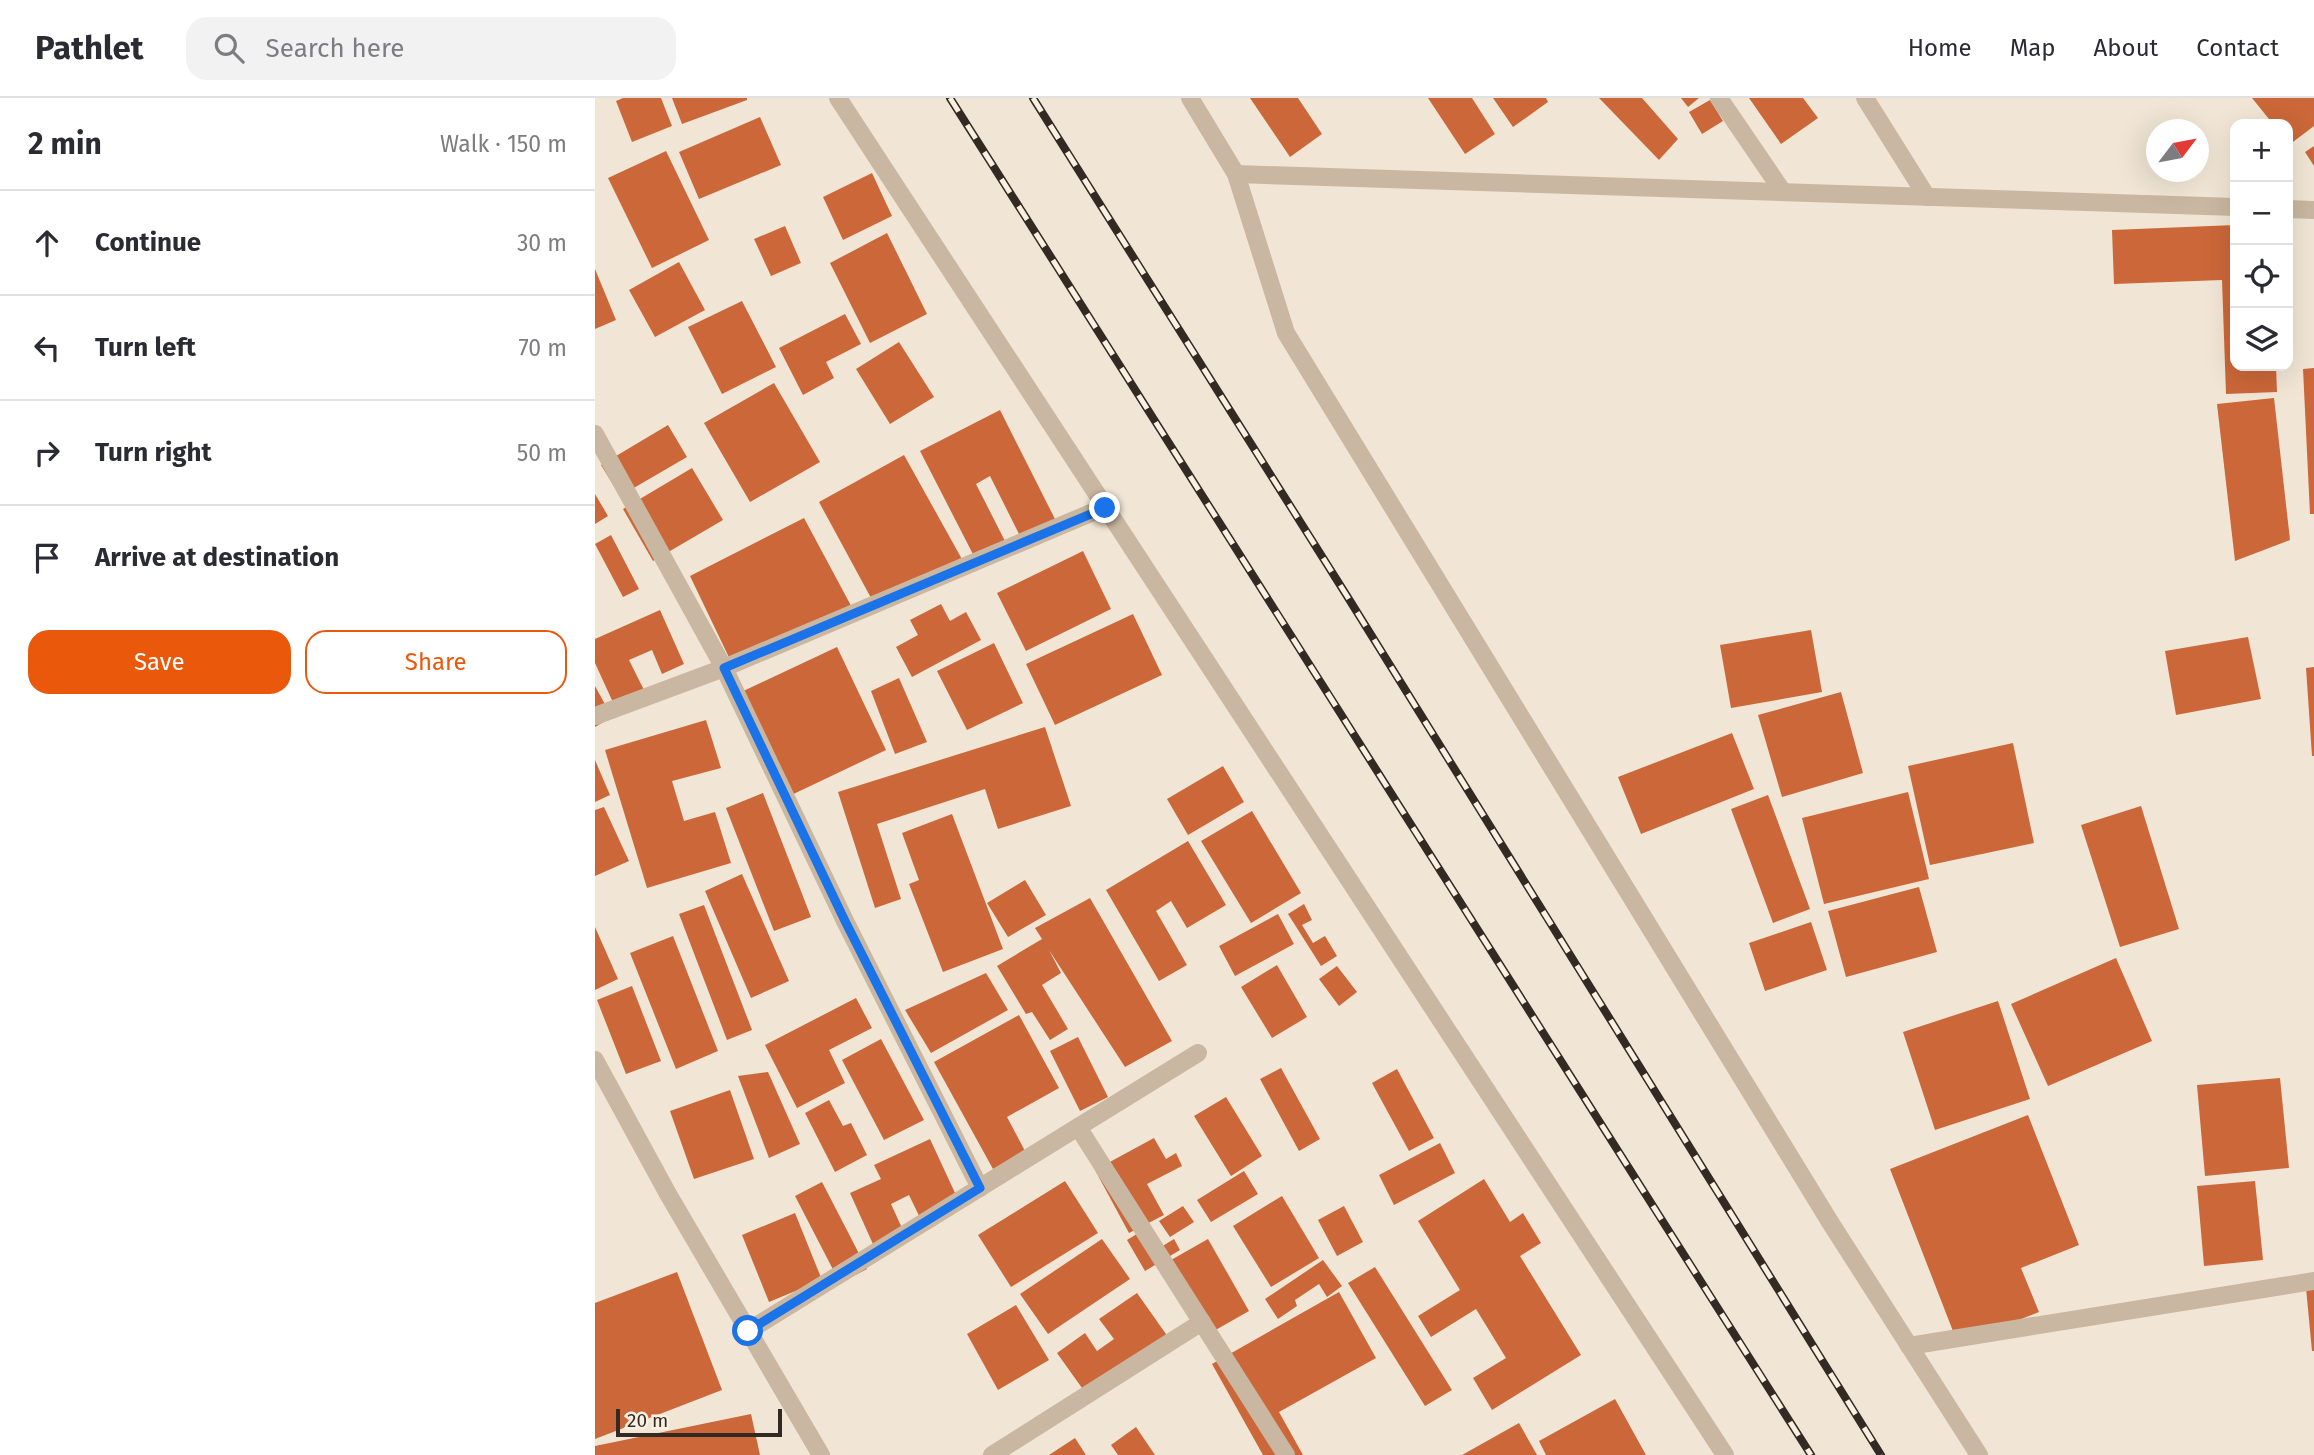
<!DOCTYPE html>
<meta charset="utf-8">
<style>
:root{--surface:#fff;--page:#f2f2f3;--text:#2b2b33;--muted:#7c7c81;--line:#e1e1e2;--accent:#ea580c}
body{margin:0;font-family:"Fira Sans",sans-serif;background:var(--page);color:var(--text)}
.controls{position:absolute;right:21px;top:21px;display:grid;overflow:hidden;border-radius:14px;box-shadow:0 7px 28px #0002}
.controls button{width:63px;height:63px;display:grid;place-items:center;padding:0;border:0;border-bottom:2px solid var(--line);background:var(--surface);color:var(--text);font:35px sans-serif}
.compass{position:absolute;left:1551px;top:21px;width:63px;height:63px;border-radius:50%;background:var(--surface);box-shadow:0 7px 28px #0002;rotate:58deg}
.scale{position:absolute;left:21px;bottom:18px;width:166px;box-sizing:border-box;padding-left:7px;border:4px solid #342a24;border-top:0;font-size:19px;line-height:24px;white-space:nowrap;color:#342a24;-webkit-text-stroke:5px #f9f0e1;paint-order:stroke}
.stop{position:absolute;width:21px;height:21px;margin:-16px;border:5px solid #1a73e8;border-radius:50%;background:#fff}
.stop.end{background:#1a73e8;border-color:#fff;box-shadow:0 2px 7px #0008}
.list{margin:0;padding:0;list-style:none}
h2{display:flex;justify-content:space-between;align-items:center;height:91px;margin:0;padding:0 28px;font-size:30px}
h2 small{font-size:23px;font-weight:400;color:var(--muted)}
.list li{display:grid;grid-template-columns:46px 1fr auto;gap:21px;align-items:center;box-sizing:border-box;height:105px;padding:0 28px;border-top:2px solid var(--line)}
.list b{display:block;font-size:26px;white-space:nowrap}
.list em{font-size:23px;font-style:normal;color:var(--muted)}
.actions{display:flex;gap:14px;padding:21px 28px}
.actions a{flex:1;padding:16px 0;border:2px solid var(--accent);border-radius:21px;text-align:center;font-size:24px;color:var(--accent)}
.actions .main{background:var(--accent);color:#fff}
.icon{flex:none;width:38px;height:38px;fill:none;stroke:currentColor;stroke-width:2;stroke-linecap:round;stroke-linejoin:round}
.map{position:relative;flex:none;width:1719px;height:1357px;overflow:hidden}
header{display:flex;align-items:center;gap:42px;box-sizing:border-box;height:98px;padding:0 35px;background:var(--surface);border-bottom:2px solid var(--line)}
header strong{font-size:33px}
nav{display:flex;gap:38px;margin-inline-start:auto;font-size:24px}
.search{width:490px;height:63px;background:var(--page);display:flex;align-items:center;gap:18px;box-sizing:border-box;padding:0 24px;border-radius:21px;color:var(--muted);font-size:26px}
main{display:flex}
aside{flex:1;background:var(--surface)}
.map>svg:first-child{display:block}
.building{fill:#cb6739}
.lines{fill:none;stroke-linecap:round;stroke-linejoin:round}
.minor{stroke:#cab7a1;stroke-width:18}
.tertiary{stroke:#cab7a1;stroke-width:18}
.rail-casing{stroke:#342a24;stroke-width:8}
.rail{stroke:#f9f0e1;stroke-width:5;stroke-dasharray:16;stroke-linecap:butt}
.route{stroke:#1a73e8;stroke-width:9}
</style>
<header>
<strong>Pathlet</strong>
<div class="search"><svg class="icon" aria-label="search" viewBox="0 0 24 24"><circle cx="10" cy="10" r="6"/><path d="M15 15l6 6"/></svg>Search here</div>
<nav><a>Home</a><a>Map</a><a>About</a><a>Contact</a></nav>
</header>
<main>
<aside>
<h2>2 min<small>Walk · 150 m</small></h2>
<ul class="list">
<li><svg class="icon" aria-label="ahead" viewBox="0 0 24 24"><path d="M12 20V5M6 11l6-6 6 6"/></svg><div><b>Continue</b></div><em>30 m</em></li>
<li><svg class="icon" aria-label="left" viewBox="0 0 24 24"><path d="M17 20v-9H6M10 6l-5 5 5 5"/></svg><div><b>Turn left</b></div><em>70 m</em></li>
<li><svg class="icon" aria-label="right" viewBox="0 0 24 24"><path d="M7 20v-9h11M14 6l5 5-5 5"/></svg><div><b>Turn right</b></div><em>50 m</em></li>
<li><svg class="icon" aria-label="arrive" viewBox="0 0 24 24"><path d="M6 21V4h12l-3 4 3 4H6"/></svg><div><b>Arrive at destination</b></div></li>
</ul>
<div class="actions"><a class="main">Save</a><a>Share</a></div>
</aside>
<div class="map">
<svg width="1719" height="1357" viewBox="0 0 1719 1357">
<rect width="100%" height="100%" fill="#f1e6d5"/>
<!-- building -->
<g class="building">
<path d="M 28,0 L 66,0 L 77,28 L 37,44 L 21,3 Z"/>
<path d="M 77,0 L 152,0 L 152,2 L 87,26 Z"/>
<path d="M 655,0 L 703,0 L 727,36 L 695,59 Z"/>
<path d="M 833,0 L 877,0 L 900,36 L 870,56 Z"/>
<path d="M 898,0 L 951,0 L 953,4 L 918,29 Z"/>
<path d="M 1004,0 L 1047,0 L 1083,41 L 1064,62 Z"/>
<path d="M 1086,0 L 1104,0 L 1093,9 Z"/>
<path d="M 1154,0 L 1208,0 L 1223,20 L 1186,46 Z"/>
<path d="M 1657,0 L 1719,0 L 1719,28 L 1694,47 L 1693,26 L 1678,26 Z"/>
<path d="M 1115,2 L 1128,23 L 1107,36 L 1094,14 Z"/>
<path d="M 165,19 L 186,67 L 104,101 L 84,54 Z"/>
<path d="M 1719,48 L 1719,68 L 1710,54 Z"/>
<path d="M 71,53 L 114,142 L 57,170 L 13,80 Z"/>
<path d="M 277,75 L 297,118 L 248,142 L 228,99 Z"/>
<path d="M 1640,127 L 1640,268 L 1681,268 L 1682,294 L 1631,296 L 1627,182 L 1519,186 L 1517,132 Z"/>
<path d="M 190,128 L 206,165 L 176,178 L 159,141 Z"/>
<path d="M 292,135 L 332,216 L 275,245 L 235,165 Z"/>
<path d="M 84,164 L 110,212 L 60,239 L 34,192 Z"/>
<path d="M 0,171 L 21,222 L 0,231 Z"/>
<path d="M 147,203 L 181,269 L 127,296 L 93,229 Z"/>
<path d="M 250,216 L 266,246 L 231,264 L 239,280 L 208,297 L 184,250 Z"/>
<path d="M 304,244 L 339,299 L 295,326 L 261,271 Z"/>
<path d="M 1719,270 L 1719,416 L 1715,416 L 1708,271 Z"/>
<path d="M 179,285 L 225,364 L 155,404 L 109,325 Z"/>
<path d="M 1679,300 L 1695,442 L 1640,463 L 1622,306 Z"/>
<path d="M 405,312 L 463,427 L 428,444 L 395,378 L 381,386 L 413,449 L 382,464 L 325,353 Z"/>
<path d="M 73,327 L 92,359 L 25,398 L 6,367 Z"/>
<path d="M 309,357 L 368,463 L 282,511 L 224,404 Z"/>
<path d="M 97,370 L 128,422 L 58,463 L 28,411 Z"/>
<path d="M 0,396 L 13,418 L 0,426 Z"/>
<path d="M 209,420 L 261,517 L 141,574 L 95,478 Z"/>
<path d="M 16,437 L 44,491 L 28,499 L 0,446 Z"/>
<path d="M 488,453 L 516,511 L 431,553 L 402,495 Z"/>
<path d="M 346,506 L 355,523 L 371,514 L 386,542 L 317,579 L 301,549 L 323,537 L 315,522 Z"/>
<path d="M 65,512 L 89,566 L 67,576 L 57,552 L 34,562 L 52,598 L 21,611 L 0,565 L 0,541 Z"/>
<path d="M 538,516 L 567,577 L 460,627 L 431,566 Z"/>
<path d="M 1216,532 L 1227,594 L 1136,610 L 1125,547 Z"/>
<path d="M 1653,539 L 1666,601 L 1581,617 L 1570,553 Z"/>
<path d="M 399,545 L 428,605 L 372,632 L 342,573 Z"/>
<path d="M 242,549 L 291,652 L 188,701 L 140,597 Z"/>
<path d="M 1719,569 L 1719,658 L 1717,658 L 1711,570 Z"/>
<path d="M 304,580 L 332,644 L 300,656 L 276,593 Z"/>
<path d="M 0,588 L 17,619 L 0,629 Z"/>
<path d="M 1246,594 L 1268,675 L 1187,699 L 1163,617 Z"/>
<path d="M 111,622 L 126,670 L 77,683 L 89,723 L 120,714 L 136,765 L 52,790 L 10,652 Z"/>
<path d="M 450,629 L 476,708 L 403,731 L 390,691 L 282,726 L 306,801 L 280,810 L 243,694 Z"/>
<path d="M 1137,635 L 1159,691 L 1046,736 L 1023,679 Z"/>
<path d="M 1418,645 L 1439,745 L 1335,767 L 1313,668 Z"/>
<path d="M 0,662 L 15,697 L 0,704 Z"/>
<path d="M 628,668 L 649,704 L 593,737 L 572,701 Z"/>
<path d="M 1313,694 L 1334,781 L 1229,806 L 1207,720 Z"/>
<path d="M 168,695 L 216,819 L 179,833 L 131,710 Z"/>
<path d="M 1173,697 L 1215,811 L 1178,825 L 1136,711 Z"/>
<path d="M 1546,708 L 1584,831 L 1525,849 L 1486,727 Z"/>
<path d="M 9,709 L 34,763 L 0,778 L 0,712 Z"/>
<path d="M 657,713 L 706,795 L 656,825 L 606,743 Z"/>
<path d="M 357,716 L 408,851 L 348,874 L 314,786 L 324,782 L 307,735 Z"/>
<path d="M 593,743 L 631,807 L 592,830 L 576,803 L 561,813 L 592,867 L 564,883 L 511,792 Z"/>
<path d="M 147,776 L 194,883 L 156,900 L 110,793 Z"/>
<path d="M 430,782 L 451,817 L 413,839 L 392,805 Z"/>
<path d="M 1324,789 L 1342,854 L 1251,879 L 1233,813 Z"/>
<path d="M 495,800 L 577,943 L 530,969 L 454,852 L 466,875 L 447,887 L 473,931 L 455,942 L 437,914 L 431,916 L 402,868 L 447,841 L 440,830 Z"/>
<path d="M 709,806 L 717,822 L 707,827 L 718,845 L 730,838 L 742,858 L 726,868 L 693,816 Z"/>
<path d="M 109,807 L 157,932 L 132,942 L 84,816 Z"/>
<path d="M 683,816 L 699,846 L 640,878 L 624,848 Z"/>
<path d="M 1216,824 L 1232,872 L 1170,893 L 1154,845 Z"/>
<path d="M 0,829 L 23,881 L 0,892 Z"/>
<path d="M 78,838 L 123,953 L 81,971 L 35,855 Z"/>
<path d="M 1521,860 L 1557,943 L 1453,988 L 1416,906 Z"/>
<path d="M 682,867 L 712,919 L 677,940 L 646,889 Z"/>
<path d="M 742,868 L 762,894 L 744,908 L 724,881 Z"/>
<path d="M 391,875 L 413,912 L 336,955 L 310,912 Z"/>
<path d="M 37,888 L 66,963 L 31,976 L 2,902 Z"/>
<path d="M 261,900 L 277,930 L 234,952 L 250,985 L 202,1010 L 170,947 Z"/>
<path d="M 1403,903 L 1435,1001 L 1340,1032 L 1308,934 Z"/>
<path d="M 424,917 L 464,990 L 412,1019 L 430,1053 L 398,1071 L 339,964 Z"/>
<path d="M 483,939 L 513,999 L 485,1013 L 455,953 Z"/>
<path d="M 286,941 L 329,1022 L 289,1042 L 247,962 Z"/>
<path d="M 686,970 L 725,1041 L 704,1053 L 665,981 Z"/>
<path d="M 802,971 L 839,1040 L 814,1053 L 777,985 Z"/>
<path d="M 173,974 L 205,1046 L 174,1060 L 143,978 Z"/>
<path d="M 1685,980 L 1694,1070 L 1610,1078 L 1602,987 Z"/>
<path d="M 135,992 L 159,1061 L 99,1081 L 75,1013 Z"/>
<path d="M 631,999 L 667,1058 L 636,1078 L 599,1018 Z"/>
<path d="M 234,1002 L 248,1028 L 256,1025 L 272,1057 L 240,1074 L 210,1015 Z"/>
<path d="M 1433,1017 L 1484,1147 L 1426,1170 L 1444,1214 L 1363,1246 L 1295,1071 Z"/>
<path d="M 559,1040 L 571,1061 L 581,1055 L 587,1068 L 552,1086 L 569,1117 L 534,1135 L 500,1072 Z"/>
<path d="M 335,1041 L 367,1110 L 329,1128 L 314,1097 L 296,1106 L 312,1141 L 282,1155 L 255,1095 L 286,1081 L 279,1067 Z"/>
<path d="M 845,1045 L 860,1075 L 799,1107 L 784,1077 Z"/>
<path d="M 649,1073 L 663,1096 L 616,1124 L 602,1102 Z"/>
<path d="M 889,1081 L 915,1124 L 928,1115 L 946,1145 L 925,1158 L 986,1257 L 897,1312 L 878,1280 L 911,1260 L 881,1211 L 836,1239 L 823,1218 L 865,1192 L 823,1123 Z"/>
<path d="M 470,1083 L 503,1135 L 416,1189 L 383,1137 Z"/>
<path d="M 1660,1083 L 1668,1162 L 1609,1168 L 1602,1088 Z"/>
<path d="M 227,1084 L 272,1171 L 245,1185 L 200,1098 Z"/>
<path d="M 687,1098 L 724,1160 L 676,1189 L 638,1128 Z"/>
<path d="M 588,1108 L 599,1124 L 575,1139 L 564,1123 Z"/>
<path d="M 749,1108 L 768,1144 L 742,1158 L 723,1122 Z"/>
<path d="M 200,1115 L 227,1182 L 174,1204 L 147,1137 Z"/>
<path d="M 545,1134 L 558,1154 L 579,1141 L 585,1152 L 550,1173 L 532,1142 Z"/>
<path d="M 507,1141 L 535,1181 L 453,1236 L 425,1196 Z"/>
<path d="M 613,1141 L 654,1213 L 610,1238 L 569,1166 Z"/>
<path d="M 728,1162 L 747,1188 L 732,1199 L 724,1186 L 700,1202 L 702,1208 L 683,1221 L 670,1201 Z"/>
<path d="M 780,1169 L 857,1292 L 830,1308 L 753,1185 Z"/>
<path d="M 82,1174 L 127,1292 L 0,1341 L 0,1205 Z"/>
<path d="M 1719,1189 L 1719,1253 L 1717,1253 L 1711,1190 Z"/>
<path d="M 744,1194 L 781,1260 L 684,1314 L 708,1357 L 668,1357 L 617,1266 Z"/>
<path d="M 542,1195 L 578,1246 L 497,1304 L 462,1255 L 490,1235 L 502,1253 L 519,1241 L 504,1221 Z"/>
<path d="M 421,1207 L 454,1262 L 403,1292 L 372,1236 Z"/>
<path d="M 1020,1301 L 1051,1357 L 951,1357 L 944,1343 Z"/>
<path d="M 156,1316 L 165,1357 L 0,1357 L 0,1348 Z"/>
<path d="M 924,1325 L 942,1357 L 867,1357 Z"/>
<path d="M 541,1329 L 560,1357 L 523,1357 L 516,1347 Z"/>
<path d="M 480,1340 L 491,1357 L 454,1357 Z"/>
</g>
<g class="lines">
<!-- minor -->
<g class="minor">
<path d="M 243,0 L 1130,1357"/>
<path d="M 1124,0 L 1188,94"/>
<path d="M 1270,0 L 1332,99"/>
<path d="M 0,336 L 129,570 L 250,823 L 385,1090"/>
<path d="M 0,618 L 129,570 L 510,409"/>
<path d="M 0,962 L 73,1096 L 226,1357"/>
<path d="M 483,1029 L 691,1357"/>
<path d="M 153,1233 L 603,955"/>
<path d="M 1314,1248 L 1719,1183"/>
<path d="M 397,1357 L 607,1224"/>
</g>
<!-- tertiary -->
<g class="tertiary">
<path d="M 595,0 L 641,76 L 691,235 L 1235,1124 L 1384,1357"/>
<path d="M 641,76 L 1640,109"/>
<path d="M 1693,111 L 1719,112"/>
</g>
<defs>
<g id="rail">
<path d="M 355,0 L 1216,1357"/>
<path d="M 438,0 L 752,498 L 1286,1357"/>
</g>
</defs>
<!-- rail casing -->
<use href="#rail" class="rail-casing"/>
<!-- rail -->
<use href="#rail" class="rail"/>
</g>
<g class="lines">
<!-- route -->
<path class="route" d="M 153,1233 L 385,1090 L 250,823 L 129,570 L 510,410"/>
</g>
</svg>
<div class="controls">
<button>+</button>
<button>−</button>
<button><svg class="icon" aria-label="locate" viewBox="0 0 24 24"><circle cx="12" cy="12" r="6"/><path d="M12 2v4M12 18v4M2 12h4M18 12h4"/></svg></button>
<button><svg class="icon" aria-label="layers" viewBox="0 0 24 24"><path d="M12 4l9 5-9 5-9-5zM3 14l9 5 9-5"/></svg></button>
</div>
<svg class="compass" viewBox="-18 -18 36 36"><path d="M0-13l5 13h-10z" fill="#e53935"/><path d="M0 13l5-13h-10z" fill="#7c7c81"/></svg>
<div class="scale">20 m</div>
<div class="stop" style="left:153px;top:1233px"></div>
<div class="stop end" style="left:510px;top:410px"></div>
</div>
</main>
